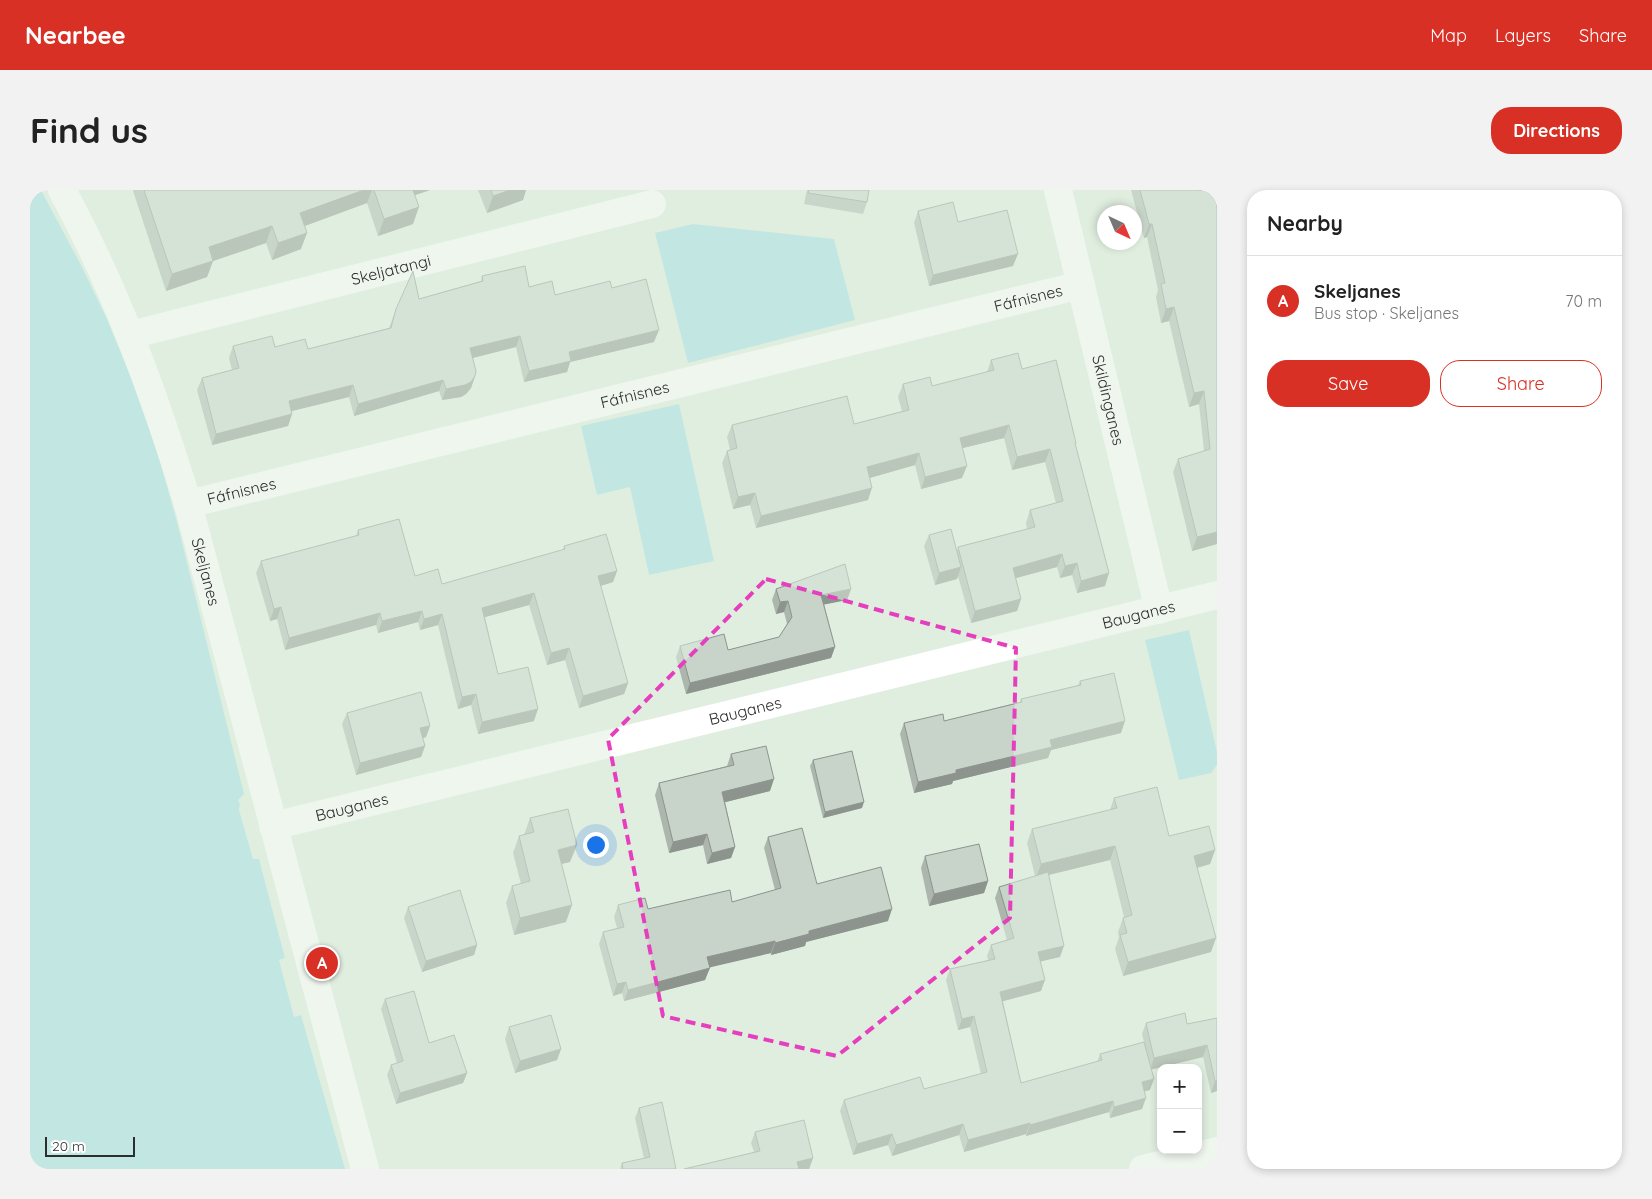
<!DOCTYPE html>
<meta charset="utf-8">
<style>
:root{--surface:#fff;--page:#f2f2f2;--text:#222;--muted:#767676;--line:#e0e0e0;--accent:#d93025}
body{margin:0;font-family:Quicksand,sans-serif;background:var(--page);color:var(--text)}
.controls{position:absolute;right:15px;bottom:15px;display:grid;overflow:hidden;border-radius:10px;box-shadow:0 2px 8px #0003}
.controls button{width:45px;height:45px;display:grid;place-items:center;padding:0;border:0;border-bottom:1px solid var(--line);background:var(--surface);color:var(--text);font:25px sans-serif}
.compass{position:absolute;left:1067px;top:15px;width:45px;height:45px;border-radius:50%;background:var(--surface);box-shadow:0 2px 8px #0003;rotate:136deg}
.scale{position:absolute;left:15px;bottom:12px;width:90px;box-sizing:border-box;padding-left:5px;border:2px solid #2d2d2d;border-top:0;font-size:14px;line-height:18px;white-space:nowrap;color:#2d2d2d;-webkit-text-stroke:4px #fff;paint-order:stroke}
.you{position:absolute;left:565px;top:654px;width:18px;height:18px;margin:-12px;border:4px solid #fff;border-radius:50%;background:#1a73e8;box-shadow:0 0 0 8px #1a73e833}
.badge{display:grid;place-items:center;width:32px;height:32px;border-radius:50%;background:var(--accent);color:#fff;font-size:16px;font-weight:700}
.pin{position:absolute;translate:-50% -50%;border:2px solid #fff;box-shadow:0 1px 5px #0006}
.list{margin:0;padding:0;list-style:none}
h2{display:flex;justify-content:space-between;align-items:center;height:65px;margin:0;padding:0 20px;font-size:21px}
h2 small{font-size:16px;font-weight:400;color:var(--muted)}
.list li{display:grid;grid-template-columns:32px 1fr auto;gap:15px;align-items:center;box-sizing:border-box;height:90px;padding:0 20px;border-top:1px solid var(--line)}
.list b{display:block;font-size:19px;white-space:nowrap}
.list p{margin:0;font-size:16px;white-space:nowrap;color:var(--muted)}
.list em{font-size:16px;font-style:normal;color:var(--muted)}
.actions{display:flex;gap:10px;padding:15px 20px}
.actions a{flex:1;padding:11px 0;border:1px solid var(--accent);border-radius:20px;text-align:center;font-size:18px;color:var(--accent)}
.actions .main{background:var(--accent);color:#fff}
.map{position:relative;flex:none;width:1187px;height:979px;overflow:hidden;border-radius:20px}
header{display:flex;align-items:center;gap:30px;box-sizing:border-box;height:70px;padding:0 25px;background:var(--accent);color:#fff}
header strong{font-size:24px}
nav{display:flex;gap:28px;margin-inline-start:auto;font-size:18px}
.intro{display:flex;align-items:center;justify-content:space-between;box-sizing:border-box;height:120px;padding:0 30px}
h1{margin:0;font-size:35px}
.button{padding:12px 22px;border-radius:20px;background:var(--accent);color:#fff;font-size:18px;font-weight:700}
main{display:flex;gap:30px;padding:0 30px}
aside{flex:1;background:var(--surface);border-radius:20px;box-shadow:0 2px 8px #0003}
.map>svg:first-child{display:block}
.green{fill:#9ddee4}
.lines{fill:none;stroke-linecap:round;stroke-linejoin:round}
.street{stroke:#fff;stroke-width:28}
.wall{fill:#acb6ad}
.shaded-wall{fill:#8c948d}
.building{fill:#c8d4c9;stroke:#8c948d}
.marked{fill:none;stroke:#e63fbd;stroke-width:4;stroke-dasharray:10 6;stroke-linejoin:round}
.labels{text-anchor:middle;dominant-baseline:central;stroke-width:5;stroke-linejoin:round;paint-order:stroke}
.street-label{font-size:16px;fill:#2d2d2d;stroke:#fff}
</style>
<header>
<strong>Nearbee</strong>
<nav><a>Map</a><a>Layers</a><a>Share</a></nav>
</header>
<div class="intro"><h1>Find us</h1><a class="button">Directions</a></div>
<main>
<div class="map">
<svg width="1187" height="979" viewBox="0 0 1187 979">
<rect width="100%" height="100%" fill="#e0eee0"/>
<!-- green -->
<g class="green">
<path d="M 0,0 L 11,0 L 52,77 L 77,129 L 102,190 L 124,250 L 147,332 L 214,604 L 208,610 L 210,614 L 209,620 L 223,669 L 229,669 L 255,768 L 249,770 L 264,827 L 271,825 L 315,979 L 0,979 Z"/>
<path d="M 663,34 L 804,49 L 825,130 L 658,173 L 625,43 Z"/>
<path d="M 649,214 L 684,371 L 619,385 L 600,297 L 567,305 L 551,236 Z"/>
<path d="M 1159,440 L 1187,562 L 1187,575 L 1181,583 L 1149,590 L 1115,450 Z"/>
</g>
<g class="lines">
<!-- street -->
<g class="street">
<path id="s1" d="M 32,0 C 86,99 125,206 158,314 L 335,979"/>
<path id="s2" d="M 1028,0 L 1129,420"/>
<path id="s3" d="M 100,145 L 622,14"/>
<path id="s4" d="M 158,314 L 1051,95"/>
<path id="s5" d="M 243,636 L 1187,405"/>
<path d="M 1113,979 L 1187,961"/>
</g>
</g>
<!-- wall -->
<g class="wall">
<path d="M 103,0 L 400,0 L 385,5 L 383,34 L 348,46 L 337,13 L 274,36 L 271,59 L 242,70 L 236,53 L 183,71 L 177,87 L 136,101 L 103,1 Z"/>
<path d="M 448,0 L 496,0 L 493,10 L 457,23 Z"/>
<path d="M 777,0 L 839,0 L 837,12 L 833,24 L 774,14 Z"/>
<path d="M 1101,0 L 1187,0 L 1187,354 L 1162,361 L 1143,282 L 1148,269 L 1174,261 L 1169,214 L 1159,217 L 1139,131 L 1131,133 L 1126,107 L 1128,100 L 1117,47 L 1114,48 Z"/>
<path d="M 888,21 L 928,32 L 983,76 L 899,96 L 884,33 Z"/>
<path d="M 452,86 L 499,97 L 525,105 L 582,98 L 624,152 L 540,172 L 537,182 L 494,192 L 486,157 L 442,168 L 445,186 L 441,198 L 436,204 L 431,207 L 412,210 L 409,201 L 324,226 L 319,207 L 261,221 L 262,224 L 258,236 L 182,255 L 167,200 L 172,188 L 202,180 L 199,168 L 203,156 L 245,157 L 278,159 L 359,138 L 366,119 L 389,109 L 451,91 Z"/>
<path d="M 961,170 L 992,179 L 1045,255 L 1075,396 L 1047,403 L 1042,385 L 1030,388 L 1027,377 L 986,388 L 991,409 L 987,421 L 941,433 L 928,386 L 927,389 L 905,395 L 894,356 L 899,345 L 927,361 L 928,357 L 997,339 L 996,333 L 1000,320 L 1026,313 L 1015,272 L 982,280 L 974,248 L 932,258 L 932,288 L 891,299 L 885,275 L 840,288 L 838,310 L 726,338 L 720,315 L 703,319 L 692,273 L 697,261 L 700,260 L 697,247 L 702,235 L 824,234 L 872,221 L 868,207 L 873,194 L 902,196 L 957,182 Z"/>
<path d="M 328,340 L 385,386 L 412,394 L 533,360 L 534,356 L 587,381 L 583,392 L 570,396 L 598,493 L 594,504 L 549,518 L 535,470 L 517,475 L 499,415 L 455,427 L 468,484 L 504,531 L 448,544 L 441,515 L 428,519 L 408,435 L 390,440 L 388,432 L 348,443 L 346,435 L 255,460 L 247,429 L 240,431 L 226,383 L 231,371 L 326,346 Z"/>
<path d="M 746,399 L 821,399 L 817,410 L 794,414 L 805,457 L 801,468 L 656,504 L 646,467 L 650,456 L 698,460 L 749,447 L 757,434 L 754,422 L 746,424 L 742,410 Z"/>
<path d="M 1050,491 L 1091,543 L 1021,560 L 1018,568 L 923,591 L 922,594 L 884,603 L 870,544 L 874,533 L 914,531 L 990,512 L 991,509 L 1048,495 Z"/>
<path d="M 317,523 L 400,536 L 396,547 L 393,548 L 395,556 L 391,567 L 326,585 L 312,534 Z"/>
<path d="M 701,564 L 740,601 L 695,612 L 705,657 L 701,668 L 677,674 L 673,655 L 639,663 L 625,605 L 629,593 L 697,576 Z"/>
<path d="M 783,570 L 832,618 L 793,628 L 780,576 Z"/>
<path d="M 1084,608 L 1139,646 L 1185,660 L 1180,674 L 1167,678 L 1181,762 L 1093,786 L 1085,759 L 1089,747 L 1088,742 L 1093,728 L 1094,727 L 1080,670 L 1018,685 L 1030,767 L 1010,771 L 1011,801 L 973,811 L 991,893 L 1067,872 L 1070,864 L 1114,852 L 1112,844 L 1116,833 L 1157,834 L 1187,828 L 1187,901 L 1181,903 L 1173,867 L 1121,879 L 1120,900 L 1115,901 L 1112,919 L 1080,928 L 1079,922 L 996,946 L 996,944 L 934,962 L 929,945 L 862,966 L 858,955 L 823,965 L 810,921 L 814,910 L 894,899 L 951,884 L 940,837 L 928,840 L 916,790 L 920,779 L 958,770 L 957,766 L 961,755 L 977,750 L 965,708 L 969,697 L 1005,686 L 997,653 L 1002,639 L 1080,620 Z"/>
<path d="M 500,628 L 540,672 L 531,674 L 536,732 L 484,745 L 476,713 L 482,696 L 491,694 L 483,663 L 489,646 L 494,645 Z"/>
<path d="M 738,647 L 787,694 L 858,731 L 776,752 L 775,756 L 741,765 L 741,763 L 679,777 L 675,790 L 594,811 L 592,803 L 583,806 L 569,754 L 573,742 L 587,738 L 584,727 L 588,715 L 618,719 L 702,712 L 745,700 L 734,658 Z"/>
<path d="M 895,666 L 958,691 L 954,703 L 899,716 L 891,678 Z"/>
<path d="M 378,717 L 447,755 L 444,765 L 392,782 L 374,728 Z"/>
<path d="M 355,809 L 399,853 L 437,883 L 433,893 L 366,914 L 357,885 L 361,875 L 367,873 L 351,819 Z"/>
<path d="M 479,837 L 531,859 L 527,870 L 485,883 L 475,849 Z"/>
<path d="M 609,918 L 646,979 L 590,979 L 592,973 L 614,969 L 605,928 Z"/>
<path d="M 725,942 L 783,968 L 779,979 L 654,979 L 724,962 L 721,953 Z"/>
</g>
<!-- shaded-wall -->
<g class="shaded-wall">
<path d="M 334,0 L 342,0 L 337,13 L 264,40 L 270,23 Z"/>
<path d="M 377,0 L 400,0 L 374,9 Z"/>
<path d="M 480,0 L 496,0 L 493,10 L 457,23 L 463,6 Z"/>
<path d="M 389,17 L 383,34 L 348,46 L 354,29 Z"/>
<path d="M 1119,34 L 1122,34 L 1117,47 L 1114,48 Z"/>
<path d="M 242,36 L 236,53 L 183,71 L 177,87 L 136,101 L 142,84 L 179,57 Z"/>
<path d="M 277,43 L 271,59 L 242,70 L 248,53 Z"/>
<path d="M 988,64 L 983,76 L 899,96 L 903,85 Z"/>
<path d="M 1144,117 L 1139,131 L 1131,133 L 1136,119 Z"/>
<path d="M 629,140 L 624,152 L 540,172 L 537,182 L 494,192 L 499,181 L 539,162 Z"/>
<path d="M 490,146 L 486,157 L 435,170 L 440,158 Z"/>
<path d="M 445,186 L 441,198 L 436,204 L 431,207 L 412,210 L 416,199 Z"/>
<path d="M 413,190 L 409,201 L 324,226 L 328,214 Z"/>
<path d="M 323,195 L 319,207 L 254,223 L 259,211 Z"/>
<path d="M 1174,201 L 1169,214 L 1159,217 L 1164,203 Z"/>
<path d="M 262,224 L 258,236 L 182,255 L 186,244 Z"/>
<path d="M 979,235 L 974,248 L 925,260 L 930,248 Z"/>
<path d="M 1020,259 L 1015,272 L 982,280 L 987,267 Z"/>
<path d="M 889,263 L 885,275 L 832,290 L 837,277 Z"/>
<path d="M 937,276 L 932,288 L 891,299 L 895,287 Z"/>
<path d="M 842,298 L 838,310 L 726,338 L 731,326 Z"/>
<path d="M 725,303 L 720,315 L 703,319 L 708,307 Z"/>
<path d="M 1187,342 L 1187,354 L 1162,361 L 1167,347 Z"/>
<path d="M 1032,364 L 1027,377 L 978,390 L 983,378 Z"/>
<path d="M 1047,373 L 1042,385 L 1030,388 L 1035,376 Z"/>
<path d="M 931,377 L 927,389 L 905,395 L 909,383 Z"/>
<path d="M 587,381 L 583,392 L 564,398 L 568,386 Z"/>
<path d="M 1079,383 L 1075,396 L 1047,403 L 1051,391 Z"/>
<path d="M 821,399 L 817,410 L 787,416 L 791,405 Z"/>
<path d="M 504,403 L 499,415 L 448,429 L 452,418 Z"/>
<path d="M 991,409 L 987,421 L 941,433 L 945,421 Z"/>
<path d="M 758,411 L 754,422 L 746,424 L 750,412 Z"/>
<path d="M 251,417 L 247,429 L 240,431 L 244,419 Z"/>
<path d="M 392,421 L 388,432 L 348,443 L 352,431 Z"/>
<path d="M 350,423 L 346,435 L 255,460 L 259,448 Z"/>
<path d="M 412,424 L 408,435 L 390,440 L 394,429 Z"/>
<path d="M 805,457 L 801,468 L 656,504 L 660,493 Z"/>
<path d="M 539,458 L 535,470 L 517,475 L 521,463 Z"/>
<path d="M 598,493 L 594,504 L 549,518 L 553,506 Z"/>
<path d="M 446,504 L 441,515 L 428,519 L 432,507 Z"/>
<path d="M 508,519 L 504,531 L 448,544 L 452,532 Z"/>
<path d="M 1095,531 L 1091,543 L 1021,560 L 1018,568 L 923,591 L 922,594 L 884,603 L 888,592 L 1020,550 Z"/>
<path d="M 400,536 L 396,547 L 386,550 L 390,538 Z"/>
<path d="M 395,556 L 391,567 L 326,585 L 330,573 Z"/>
<path d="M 744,589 L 740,601 L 688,614 L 692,602 Z"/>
<path d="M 834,612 L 832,618 L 793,628 L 795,622 Z"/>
<path d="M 677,644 L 673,655 L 639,663 L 643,652 Z"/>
<path d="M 547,655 L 540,672 L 522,676 L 528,660 Z"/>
<path d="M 1085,656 L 1080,670 L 1006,688 L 1011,674 Z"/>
<path d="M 705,657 L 701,668 L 677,674 L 682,663 Z"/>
<path d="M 1185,660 L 1180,674 L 1159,680 L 1164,666 Z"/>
<path d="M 958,691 L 954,703 L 899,716 L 904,704 Z"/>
<path d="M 542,715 L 536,732 L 484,745 L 490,728 Z"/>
<path d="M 862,719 L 858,731 L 776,752 L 775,756 L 741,765 L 745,753 L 779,741 Z"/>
<path d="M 1186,748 L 1181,762 L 1093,786 L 1098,772 Z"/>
<path d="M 745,751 L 741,763 L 673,779 L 677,767 Z"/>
<path d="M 447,755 L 444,765 L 392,782 L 396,771 Z"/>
<path d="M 1034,756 L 1030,767 L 1004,773 L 1008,762 Z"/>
<path d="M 680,778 L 675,790 L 594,811 L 598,800 Z"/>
<path d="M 1015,790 L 1011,801 L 966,813 L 970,802 Z"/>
<path d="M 596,792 L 592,803 L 583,806 L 587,794 Z"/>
<path d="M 944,826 L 940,837 L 928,840 L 932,829 Z"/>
<path d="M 1177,855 L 1173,867 L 1120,880 L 1124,868 Z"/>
<path d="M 531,859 L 527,870 L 485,883 L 490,871 Z"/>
<path d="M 437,883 L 433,893 L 366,914 L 370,903 Z"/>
<path d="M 1124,889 L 1120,900 L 1108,903 L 1112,892 Z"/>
<path d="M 1185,891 L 1187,891 L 1187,901 L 1181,903 Z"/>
<path d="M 1116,908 L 1112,919 L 1080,928 L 1084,917 Z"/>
<path d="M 1083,911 L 1079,922 L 996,946 L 1000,935 Z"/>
<path d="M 1000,933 L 996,944 L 934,962 L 938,950 Z"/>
<path d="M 933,934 L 929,945 L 862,966 L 866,955 Z"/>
<path d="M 862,944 L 858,955 L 823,965 L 827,954 Z"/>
<path d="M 783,968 L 779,979 L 765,979 L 767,972 Z"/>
</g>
<!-- building -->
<g class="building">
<path d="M 114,0 L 334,0 L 270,23 L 277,43 L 248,53 L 242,36 L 179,57 L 183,71 L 142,84 Z"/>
<path d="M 344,0 L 383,0 L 389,17 L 354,29 Z"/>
<path d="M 461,0 L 480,0 L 463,6 Z"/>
<path d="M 779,0 L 839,0 L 837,12 L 778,3 Z"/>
<path d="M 1110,0 L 1187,0 L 1187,342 L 1167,347 L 1148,269 L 1180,259 L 1174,201 L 1164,203 L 1144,117 L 1136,119 L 1131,94 L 1135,93 L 1122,34 L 1119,34 Z"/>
<path d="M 923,12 L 928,32 L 977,20 L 988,64 L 903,85 L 888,21 Z"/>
<path d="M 495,76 L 499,97 L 522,91 L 525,105 L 580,91 L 582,98 L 616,89 L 629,140 L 539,162 L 541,171 L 499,181 L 490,146 L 440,158 L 446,181 L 445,186 L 441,192 L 435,195 L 416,199 L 413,190 L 328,214 L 323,195 L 259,211 L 262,224 L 186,244 L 172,188 L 209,178 L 203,156 L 242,146 L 245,157 L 275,149 L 278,159 L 361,138 L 366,119 L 383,81 L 389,109 L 453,91 L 452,86 Z"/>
<path d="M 988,163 L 992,179 L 1026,170 L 1046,253 L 1045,253 L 1079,383 L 1051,391 L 1047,373 L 1035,376 L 1032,364 L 983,378 L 991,409 L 945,421 L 928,357 L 1005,337 L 1000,320 L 1033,311 L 1020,259 L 987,267 L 979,235 L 930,248 L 937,276 L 895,287 L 889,263 L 837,277 L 842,298 L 731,326 L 725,303 L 708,307 L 697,261 L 707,258 L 702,235 L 817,206 L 824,234 L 879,220 L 873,194 L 900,187 L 902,196 L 964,180 L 961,170 Z"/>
<path d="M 369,329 L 385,386 L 408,379 L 412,394 L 535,359 L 534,356 L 576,344 L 587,381 L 568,386 L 598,493 L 553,506 L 539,458 L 521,463 L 504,403 L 452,418 L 468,484 L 498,477 L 508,519 L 452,532 L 446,504 L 432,507 L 412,424 L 394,429 L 392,421 L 352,431 L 350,423 L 259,448 L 251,417 L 244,419 L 231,371 L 329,345 L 328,340 Z"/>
<path d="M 921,339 L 931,377 L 909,383 L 899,345 Z"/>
<path d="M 815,374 L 821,399 L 791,405 L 805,457 L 660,493 L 650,456 L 694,444 L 698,460 L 749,447 L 762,427 L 758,411 L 750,412 L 746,399 Z"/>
<path d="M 1084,483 L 1095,531 L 1020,550 L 1022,557 L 926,580 L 926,583 L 888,592 L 874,533 L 913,524 L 914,531 L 992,512 L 991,509 L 1051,495 L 1050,491 Z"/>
<path d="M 391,502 L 400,536 L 390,538 L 395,556 L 330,573 L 317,523 Z"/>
<path d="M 736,556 L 744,589 L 692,602 L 705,657 L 682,663 L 677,644 L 643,652 L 629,593 L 704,575 L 701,564 Z"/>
<path d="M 822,561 L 834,612 L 795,622 L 783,570 Z"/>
<path d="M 1127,597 L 1139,646 L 1179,636 L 1185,660 L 1164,666 L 1186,748 L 1098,772 L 1090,745 L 1097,743 L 1093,728 L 1102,725 L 1085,656 L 1011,674 L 1002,639 L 1087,618 L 1084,608 Z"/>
<path d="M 538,619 L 547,655 L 528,660 L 542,715 L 490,728 L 482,696 L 500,691 L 489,646 L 504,642 L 500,628 Z"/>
<path d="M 772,638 L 787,694 L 851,677 L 862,719 L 779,741 L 779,744 L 745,753 L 745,751 L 677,767 L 680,778 L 598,800 L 596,792 L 587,794 L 573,742 L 594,737 L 588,715 L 615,708 L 618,719 L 700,700 L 702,712 L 751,698 L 738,647 Z"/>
<path d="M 949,654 L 958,691 L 904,704 L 895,666 Z"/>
<path d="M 1018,682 L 1034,756 L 1008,762 L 1015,790 L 970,802 L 991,893 L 1072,870 L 1070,864 L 1114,852 L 1124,889 L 1112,892 L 1116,908 L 1084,917 L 1083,911 L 1000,935 L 1000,933 L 938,950 L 933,934 L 866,955 L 862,944 L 827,954 L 814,910 L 890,887 L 894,899 L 957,882 L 944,826 L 932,829 L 920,779 L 965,769 L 961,755 L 984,748 L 969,697 Z"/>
<path d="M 430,700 L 447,755 L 396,771 L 378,717 Z"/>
<path d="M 384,801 L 399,853 L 424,845 L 437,883 L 370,903 L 361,875 L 373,871 L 355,809 Z"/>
<path d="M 1155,823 L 1157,834 L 1187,828 L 1187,891 L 1185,891 L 1177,855 L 1124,868 L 1116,833 Z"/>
<path d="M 521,825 L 531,859 L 490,871 L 479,837 Z"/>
<path d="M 632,912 L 646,979 L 593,979 L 592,973 L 620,967 L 609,918 Z"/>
<path d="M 774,930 L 783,968 L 767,972 L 769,979 L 654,979 L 730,961 L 725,942 Z"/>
</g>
<!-- marked area -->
<path d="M0 0H1187V979H0ZM 736,389 L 986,458 L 980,728 L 807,866 L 633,826 L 578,549 Z" fill="#e0eee0" fill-opacity=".55" fill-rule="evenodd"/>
<path class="marked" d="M 736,389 L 986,458 L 980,728 L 807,866 L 633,826 L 578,549 Z"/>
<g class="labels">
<!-- street labels -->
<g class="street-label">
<text stroke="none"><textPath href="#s3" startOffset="269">Skeljatangi</textPath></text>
<text stroke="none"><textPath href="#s4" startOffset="865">Fáfnisnes</textPath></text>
<text stroke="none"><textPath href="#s4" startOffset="460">Fáfnisnes</textPath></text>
<text stroke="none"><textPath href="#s2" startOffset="216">Skildinganes</textPath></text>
<text stroke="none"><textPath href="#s4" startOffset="55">Fáfnisnes</textPath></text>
<text stroke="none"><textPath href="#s1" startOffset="409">Skeljanes</textPath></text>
<text stroke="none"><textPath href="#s5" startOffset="891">Bauganes</textPath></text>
<text stroke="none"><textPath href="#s5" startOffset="486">Bauganes</textPath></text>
<text stroke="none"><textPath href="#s5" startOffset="81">Bauganes</textPath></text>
</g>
</g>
</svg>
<div class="controls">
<button>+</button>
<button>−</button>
</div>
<svg class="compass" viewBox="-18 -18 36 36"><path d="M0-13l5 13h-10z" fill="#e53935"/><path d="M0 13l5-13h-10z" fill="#767676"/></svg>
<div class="scale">20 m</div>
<div class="you"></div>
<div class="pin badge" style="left:292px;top:773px">A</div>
</div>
<aside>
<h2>Nearby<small></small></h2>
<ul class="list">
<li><span class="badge">A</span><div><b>Skeljanes</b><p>Bus stop · Skeljanes</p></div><em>70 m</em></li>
</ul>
<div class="actions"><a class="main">Save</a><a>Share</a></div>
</aside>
</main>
